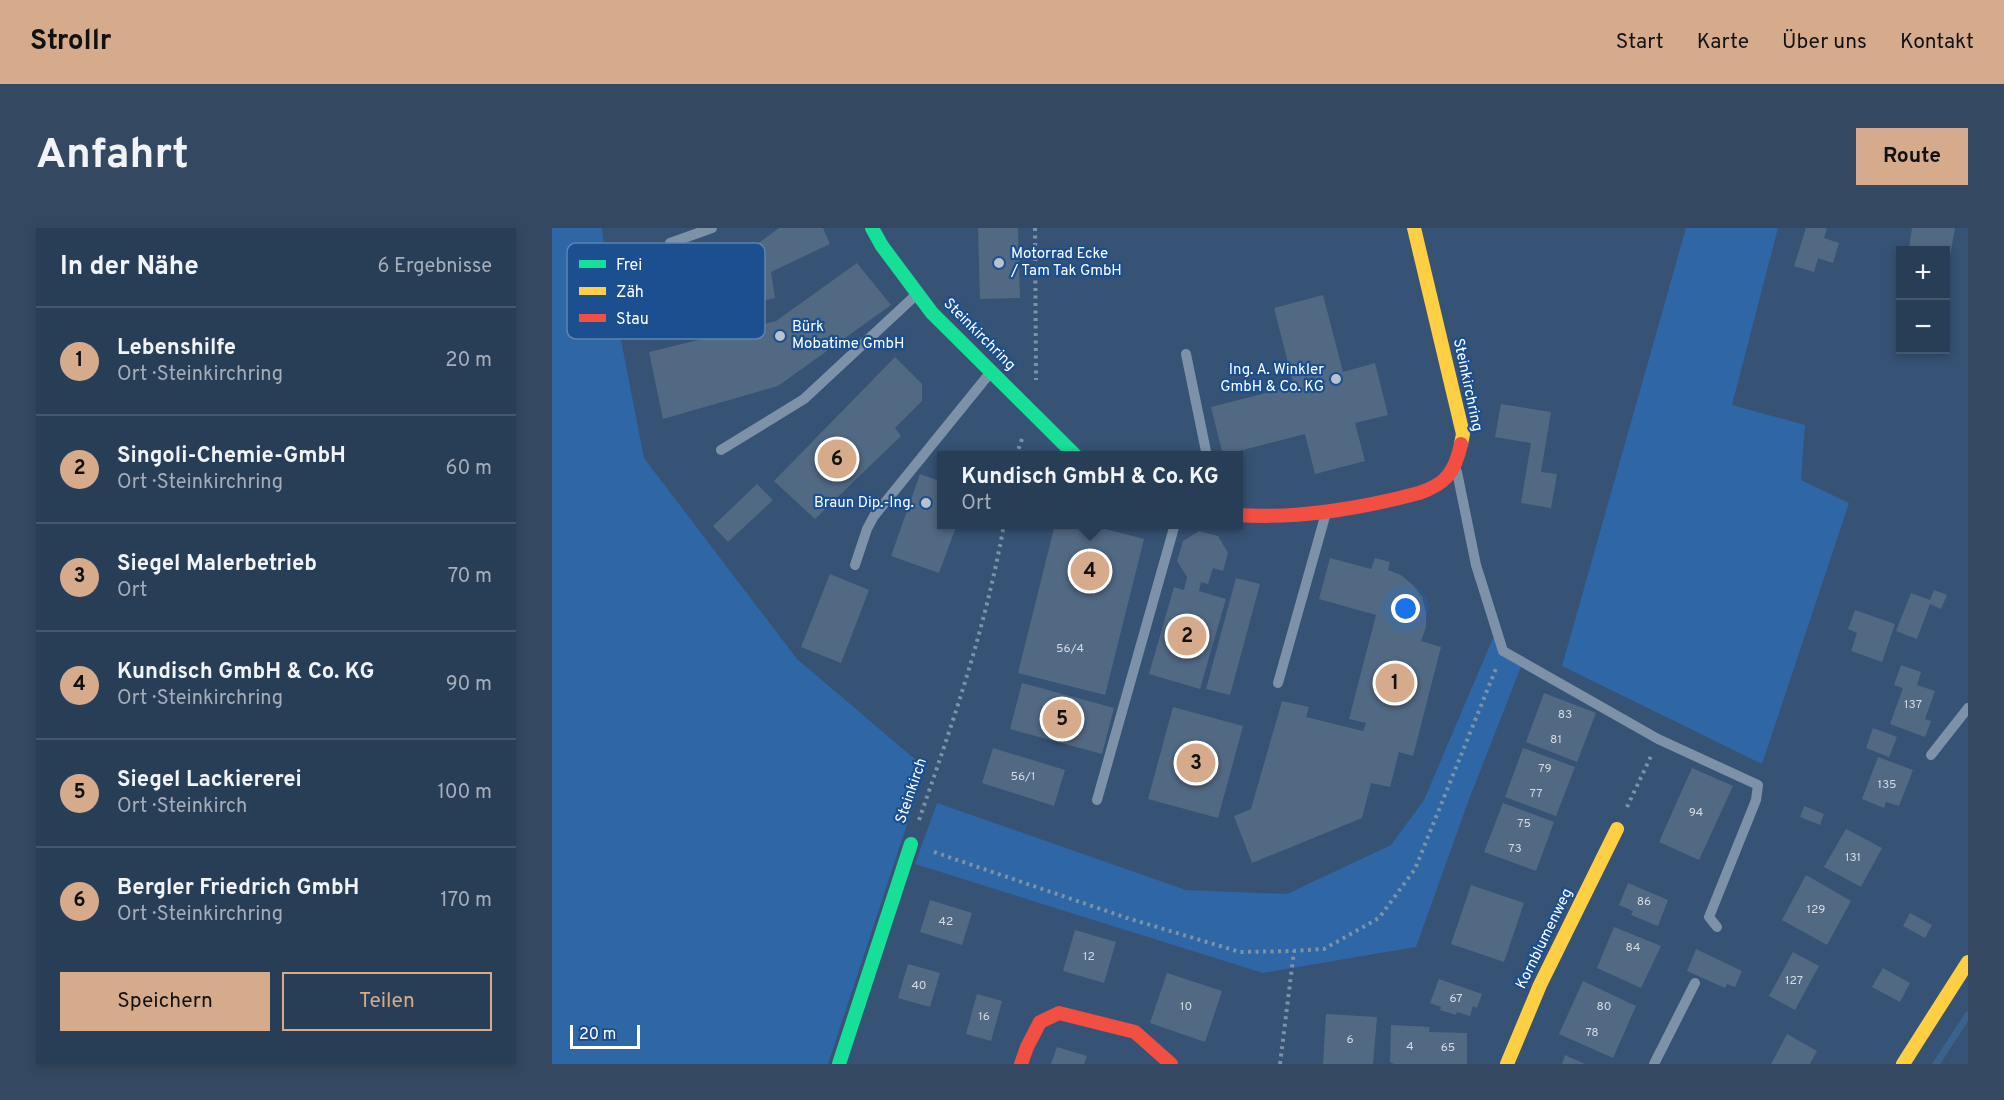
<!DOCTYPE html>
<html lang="de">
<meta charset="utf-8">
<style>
:root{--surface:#283e57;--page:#344961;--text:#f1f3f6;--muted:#a5aeba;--line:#44576d;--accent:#d6ab8b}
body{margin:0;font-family:Overpass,sans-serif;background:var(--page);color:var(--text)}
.controls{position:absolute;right:18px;top:18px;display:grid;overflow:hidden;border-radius:0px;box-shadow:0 3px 9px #0003}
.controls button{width:54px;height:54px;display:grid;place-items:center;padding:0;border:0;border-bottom:2px solid var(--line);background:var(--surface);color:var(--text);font:30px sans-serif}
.scale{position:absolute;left:18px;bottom:15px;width:70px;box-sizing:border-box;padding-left:6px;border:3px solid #fff;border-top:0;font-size:16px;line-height:21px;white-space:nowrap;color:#fff;-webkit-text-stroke:4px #1b4f8f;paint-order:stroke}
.you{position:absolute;left:854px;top:381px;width:21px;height:21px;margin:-15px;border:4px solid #fff;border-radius:50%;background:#1a73e8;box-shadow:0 0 0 9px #1a73e833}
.badge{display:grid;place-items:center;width:39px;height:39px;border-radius:50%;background:var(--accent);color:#111;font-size:20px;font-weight:700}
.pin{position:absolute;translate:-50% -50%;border:3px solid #fff;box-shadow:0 2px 6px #0006}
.popup{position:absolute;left:385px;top:223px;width:306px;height:78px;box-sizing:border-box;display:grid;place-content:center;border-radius:0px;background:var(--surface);filter:drop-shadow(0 2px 4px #0005);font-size:20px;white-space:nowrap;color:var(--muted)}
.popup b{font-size:22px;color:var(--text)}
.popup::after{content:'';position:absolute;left:50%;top:100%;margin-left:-12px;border:12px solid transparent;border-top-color:var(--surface)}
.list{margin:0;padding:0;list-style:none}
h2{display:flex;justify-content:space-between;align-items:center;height:78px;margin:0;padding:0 24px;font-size:26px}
h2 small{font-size:20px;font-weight:400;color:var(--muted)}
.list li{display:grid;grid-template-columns:39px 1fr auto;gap:18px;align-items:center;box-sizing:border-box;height:108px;padding:0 24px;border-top:2px solid var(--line)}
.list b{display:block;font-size:22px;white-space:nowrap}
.list p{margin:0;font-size:20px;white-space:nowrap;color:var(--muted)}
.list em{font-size:20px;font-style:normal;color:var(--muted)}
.actions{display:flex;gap:12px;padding:18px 24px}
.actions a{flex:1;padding:14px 0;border:2px solid var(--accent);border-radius:0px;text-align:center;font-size:21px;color:var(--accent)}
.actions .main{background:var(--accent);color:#111}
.map{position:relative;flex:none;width:1416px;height:836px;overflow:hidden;border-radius:0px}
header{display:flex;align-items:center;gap:36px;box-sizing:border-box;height:84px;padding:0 30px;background:var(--accent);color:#111}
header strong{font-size:28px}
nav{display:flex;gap:33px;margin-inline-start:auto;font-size:21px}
.intro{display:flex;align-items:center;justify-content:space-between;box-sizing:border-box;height:144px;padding:0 36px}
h1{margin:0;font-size:42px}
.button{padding:15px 27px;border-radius:0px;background:var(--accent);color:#111;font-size:21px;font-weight:700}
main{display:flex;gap:36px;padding:0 36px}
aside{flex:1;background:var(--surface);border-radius:0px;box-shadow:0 3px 9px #0003}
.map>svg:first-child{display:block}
.green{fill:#2f66a5}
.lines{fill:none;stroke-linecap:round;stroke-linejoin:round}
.stream{stroke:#3b618d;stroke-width:7}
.building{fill:#526984}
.path{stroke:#7d92a8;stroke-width:4;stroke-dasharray:3 4.5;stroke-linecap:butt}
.lane{stroke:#7d92a8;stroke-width:10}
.fast{stroke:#16e098;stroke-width:14}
.slow{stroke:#ffcf43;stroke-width:14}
.jam{stroke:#f24e42;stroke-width:14}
.poi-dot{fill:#b9c2ce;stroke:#1b4f8f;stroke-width:2}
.labels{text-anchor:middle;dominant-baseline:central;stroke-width:4.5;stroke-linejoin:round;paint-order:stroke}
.number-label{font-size:12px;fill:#d4dae0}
.poi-label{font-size:15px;fill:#fff;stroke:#1b4f8f;text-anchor:start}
.street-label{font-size:15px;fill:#fff;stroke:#1b4f8f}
.key{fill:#1b4f8f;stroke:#5f84b1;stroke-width:1.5}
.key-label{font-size:16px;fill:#fff}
</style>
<header>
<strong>Strollr</strong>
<nav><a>Start</a><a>Karte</a><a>Über uns</a><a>Kontakt</a></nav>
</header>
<div class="intro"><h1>Anfahrt</h1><a class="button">Route</a></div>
<main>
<aside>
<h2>In der Nähe<small>6 Ergebnisse</small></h2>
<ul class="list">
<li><span class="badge">1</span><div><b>Lebenshilfe</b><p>Ort · Steinkirchring</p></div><em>20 m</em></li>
<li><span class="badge">2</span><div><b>Singoli-Chemie-GmbH</b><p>Ort · Steinkirchring</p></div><em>60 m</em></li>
<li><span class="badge">3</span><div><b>Siegel Malerbetrieb</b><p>Ort</p></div><em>70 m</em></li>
<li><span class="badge">4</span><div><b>Kundisch GmbH &amp; Co. KG</b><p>Ort · Steinkirchring</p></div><em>90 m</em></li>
<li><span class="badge">5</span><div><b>Siegel Lackiererei</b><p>Ort · Steinkirch</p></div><em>100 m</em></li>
<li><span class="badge">6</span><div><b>Bergler Friedrich GmbH</b><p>Ort · Steinkirchring</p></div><em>170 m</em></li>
</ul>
<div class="actions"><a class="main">Speichern</a><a>Teilen</a></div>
</aside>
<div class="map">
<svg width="1416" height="836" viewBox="0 0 1416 836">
<rect width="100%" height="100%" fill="#365274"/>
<!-- green -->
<g class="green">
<path d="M 0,0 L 50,0 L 54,35 L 92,230 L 245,431 L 371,538 L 365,566 L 276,836 L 0,836 Z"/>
<path d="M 1134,0 L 1226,0 L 1180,177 L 1253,197 L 1249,252 L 1297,275 L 1210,536 L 1010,438 Z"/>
<path d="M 941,410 L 972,431 L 916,574 L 864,719 L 711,745 L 363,636 L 385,575 L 634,662 L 735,666 L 839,617 L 872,572 Z"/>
</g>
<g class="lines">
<!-- stream -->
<path class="stream" d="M 1384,836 L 1416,787"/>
</g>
<!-- building -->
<g class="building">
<path d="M 227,0 L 271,0 L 278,16 L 219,44 L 223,70 L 102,99 L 90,44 L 208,14 Z"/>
<path d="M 426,0 L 466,0 L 468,70 L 428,71 Z"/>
<path d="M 1254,0 L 1275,0 L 1272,10 L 1287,15 L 1281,35 L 1266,30 L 1262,44 L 1242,38 Z"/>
<path d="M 1360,0 L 1403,0 L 1398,27 L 1394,26 L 1394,22 L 1376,22 L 1357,19 Z"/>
<path d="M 305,35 L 339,77 L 226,158 L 111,191 L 97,124 L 224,93 Z"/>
<path d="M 771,67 L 791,144 L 823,135 L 836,187 L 803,195 L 813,233 L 763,246 L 753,206 L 671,227 L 659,179 L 742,158 L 722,80 Z"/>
<path d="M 343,129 L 370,156 L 370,173 L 343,200 L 349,208 L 263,291 L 222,253 Z"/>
<path d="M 949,176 L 999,184 L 989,244 L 1005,246 L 999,280 L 969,275 L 979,215 L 943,209 Z"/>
<path d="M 368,246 L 390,254 L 390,296 L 405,296 L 387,345 L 339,328 Z"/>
<path d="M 205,256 L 221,272 L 176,314 L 161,298 Z"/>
<path d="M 503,296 L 535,296 L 592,311 L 553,467 L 466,445 Z"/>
<path d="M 647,303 L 666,308 L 676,325 L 671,343 L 661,340 L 656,356 L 649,354 L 647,363 L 674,371 L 648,461 L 597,446 L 622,359 L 632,362 L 635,349 L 625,333 L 631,313 Z"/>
<path d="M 778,330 L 819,341 L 823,330 L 838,334 L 836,342 L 849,347 L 861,357 L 870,369 L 874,384 L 874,399 L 869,413 L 889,419 L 861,528 L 847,524 L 838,559 L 819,555 L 810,590 L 700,635 L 682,588 L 699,581 L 730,473 L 757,479 L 754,489 L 811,503 L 814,495 L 797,491 L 824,387 L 767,371 Z"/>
<path d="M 278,346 L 317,362 L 289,435 L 249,419 Z"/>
<path d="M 684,350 L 708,356 L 678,467 L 654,461 Z"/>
<path d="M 1382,362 L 1395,367 L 1389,381 L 1378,376 L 1365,411 L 1344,403 L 1359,365 L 1378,372 Z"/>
<path d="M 1303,382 L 1343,396 L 1330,434 L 1299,423 L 1305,405 L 1296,401 Z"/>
<path d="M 1349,437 L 1369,444 L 1365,457 L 1383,463 L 1373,491 L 1379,493 L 1373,509 L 1338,496 L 1351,460 L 1342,457 Z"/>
<path d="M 470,455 L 562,480 L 550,526 L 458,501 Z"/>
<path d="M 992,465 L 1044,485 L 1025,534 L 974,514 Z"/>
<path d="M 621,479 L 691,498 L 666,590 L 596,571 Z"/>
<path d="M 1321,500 L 1345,509 L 1337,529 L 1314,520 Z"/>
<path d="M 441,520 L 513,542 L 502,578 L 430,555 Z"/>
<path d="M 971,520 L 1023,539 L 1004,588 L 953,569 Z"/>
<path d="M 1326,529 L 1361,542 L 1347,578 L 1334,574 L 1332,580 L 1310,571 Z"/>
<path d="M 1140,540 L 1181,558 L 1147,632 L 1107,614 Z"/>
<path d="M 951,575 L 1002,594 L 984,643 L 932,624 Z"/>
<path d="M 1252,578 L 1272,586 L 1268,597 L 1248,589 Z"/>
<path d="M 1294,601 L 1330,620 L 1309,659 L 1272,639 Z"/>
<path d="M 1254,647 L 1299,673 L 1275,717 L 1230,692 Z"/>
<path d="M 1076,655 L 1116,672 L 1106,698 L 1079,687 L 1081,683 L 1067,677 Z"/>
<path d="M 919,657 L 972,675 L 952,734 L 899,716 Z"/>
<path d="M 378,672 L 420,685 L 410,717 L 368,704 Z"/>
<path d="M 1358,685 L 1380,697 L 1373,710 L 1351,698 Z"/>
<path d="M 1062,699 L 1109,718 L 1089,760 L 1045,740 Z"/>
<path d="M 523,702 L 564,714 L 552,755 L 511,743 Z"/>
<path d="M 1144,721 L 1190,743 L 1183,759 L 1175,756 L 1173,760 L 1135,743 Z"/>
<path d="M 1241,724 L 1267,738 L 1243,782 L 1217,768 Z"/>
<path d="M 356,736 L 388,745 L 378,779 L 346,770 Z"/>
<path d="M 1331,740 L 1358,755 L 1348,774 L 1320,759 Z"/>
<path d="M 615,745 L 670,763 L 653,814 L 598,795 Z"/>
<path d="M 887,751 L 930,766 L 925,780 L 921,778 L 918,788 L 905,784 L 904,787 L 888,782 L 889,779 L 878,775 Z"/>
<path d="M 1031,753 L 1084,778 L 1061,830 L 1007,806 Z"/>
<path d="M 425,766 L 450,773 L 439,813 L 414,806 Z"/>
<path d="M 774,786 L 825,789 L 821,836 L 771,836 Z"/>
<path d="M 839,797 L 878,799 L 877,804 L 915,805 L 915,836 L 842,836 L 838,834 Z"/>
<path d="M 1235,806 L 1265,823 L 1258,836 L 1219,836 Z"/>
<path d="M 505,819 L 535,828 L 532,836 L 499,836 Z"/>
<path d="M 1013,827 L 1033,836 L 1010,836 Z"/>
</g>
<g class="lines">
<!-- path -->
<g class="path">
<path d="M 483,0 L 484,152"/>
<path d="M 464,228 L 470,211"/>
<path d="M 1075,579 L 1100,526"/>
<path d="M 367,592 C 401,494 434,399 452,296"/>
<path d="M 382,624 L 575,690 L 688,724 L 742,723 L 772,721 L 827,690 L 863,641 L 945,438"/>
<path d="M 728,836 L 742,723"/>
</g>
<!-- lane -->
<g class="lane">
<path d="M 118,15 L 160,0"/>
<path d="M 634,126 L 655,228"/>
<path d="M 169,222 L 252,171 L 365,66"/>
<path d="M 905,244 L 924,337 L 951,423 L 1106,511 L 1206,557 L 1204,572 L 1157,689 L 1165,699"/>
<path d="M 303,337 L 315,301 L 322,288 L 438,145"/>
<path d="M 726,455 L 774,285"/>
<path d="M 1379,527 L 1416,480"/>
<path d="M 545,572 L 623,296"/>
<path d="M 1102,836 L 1143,755"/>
</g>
<!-- fast -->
<g class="fast">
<path d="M 320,0 L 330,18 L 380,85 L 524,228"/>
<path d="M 287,836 L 359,616"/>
</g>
<!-- slow -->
<g class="slow">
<path d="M 862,0 L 911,206 L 909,216"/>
<path d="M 955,836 L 988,757 L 1065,601"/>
<path d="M 1351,836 L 1416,734"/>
</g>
<!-- jam -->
<g class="jam">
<path d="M 686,287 C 744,291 811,280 867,265 C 894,256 903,244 909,216"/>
<path d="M 469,836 L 475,819 L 488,794 L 507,785 L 583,804 L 619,836"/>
</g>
</g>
<!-- markers -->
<g class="poi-dot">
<circle cx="447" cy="35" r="6"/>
<circle cx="228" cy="108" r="6"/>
<circle cx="784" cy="151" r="6"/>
<circle cx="374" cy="275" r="6"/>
</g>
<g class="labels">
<!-- number labels -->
<g class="number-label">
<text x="518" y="421">56/4</text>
<text x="1361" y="477">137</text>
<text x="1013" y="487">83</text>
<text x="1004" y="512">81</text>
<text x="993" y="541">79</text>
<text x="471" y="549">56/1</text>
<text x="1335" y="557">135</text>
<text x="984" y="566">77</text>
<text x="1144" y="585">94</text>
<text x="972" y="596">75</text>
<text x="963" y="621">73</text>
<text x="1301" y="630">131</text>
<text x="1092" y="674">86</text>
<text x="1264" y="682">129</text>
<text x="394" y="694">42</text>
<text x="1081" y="720">84</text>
<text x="537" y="729">12</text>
<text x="1242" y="753">127</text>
<text x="367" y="758">40</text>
<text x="904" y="771">67</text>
<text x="634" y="779">10</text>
<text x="1052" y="779">80</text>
<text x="432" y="789">16</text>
<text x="1040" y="805">78</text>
<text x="798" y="812">6</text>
<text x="858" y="819">4</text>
<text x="896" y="820">65</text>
</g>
<!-- poi labels -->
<g class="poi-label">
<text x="459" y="26">Motorrad Ecke<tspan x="459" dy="17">/ Tam Tak GmbH</tspan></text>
<text x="240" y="99">Bürk<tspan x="240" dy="17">Mobatime GmbH</tspan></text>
<text x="772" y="142" text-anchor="end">Ing. A. Winkler<tspan x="772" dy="17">GmbH &amp; Co. KG</tspan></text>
<text x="362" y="275" text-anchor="end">Braun Dip.-Ing.</text>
</g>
<!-- street labels -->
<g class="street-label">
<text transform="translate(427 107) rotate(45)">Steinkirchring</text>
<text transform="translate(915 157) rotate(78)">Steinkirchring</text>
<text transform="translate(360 563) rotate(-71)">Steinkirch</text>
<text transform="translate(993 711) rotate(-64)">Kornblumenweg</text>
</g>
</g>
<!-- legend -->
<rect x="15" y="15" width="198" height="96" rx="9" class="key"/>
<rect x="27" y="32" width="27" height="8" fill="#16e098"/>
<rect x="27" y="59" width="27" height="8" fill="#ffcf43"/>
<rect x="27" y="86" width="27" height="8" fill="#f24e42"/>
<g class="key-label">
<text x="64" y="42">Frei</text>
<text x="64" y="69">Zäh</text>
<text x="64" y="96">Stau</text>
</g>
</svg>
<div class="controls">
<button>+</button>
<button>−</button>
</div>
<div class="scale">20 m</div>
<div class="you"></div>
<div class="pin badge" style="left:843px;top:455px">1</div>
<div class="pin badge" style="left:635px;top:408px">2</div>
<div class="pin badge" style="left:644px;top:535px">3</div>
<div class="pin badge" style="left:538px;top:343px">4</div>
<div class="popup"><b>Kundisch GmbH &amp; Co. KG</b>Ort</div>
<div class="pin badge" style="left:510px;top:491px">5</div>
<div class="pin badge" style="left:285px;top:231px">6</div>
</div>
</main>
